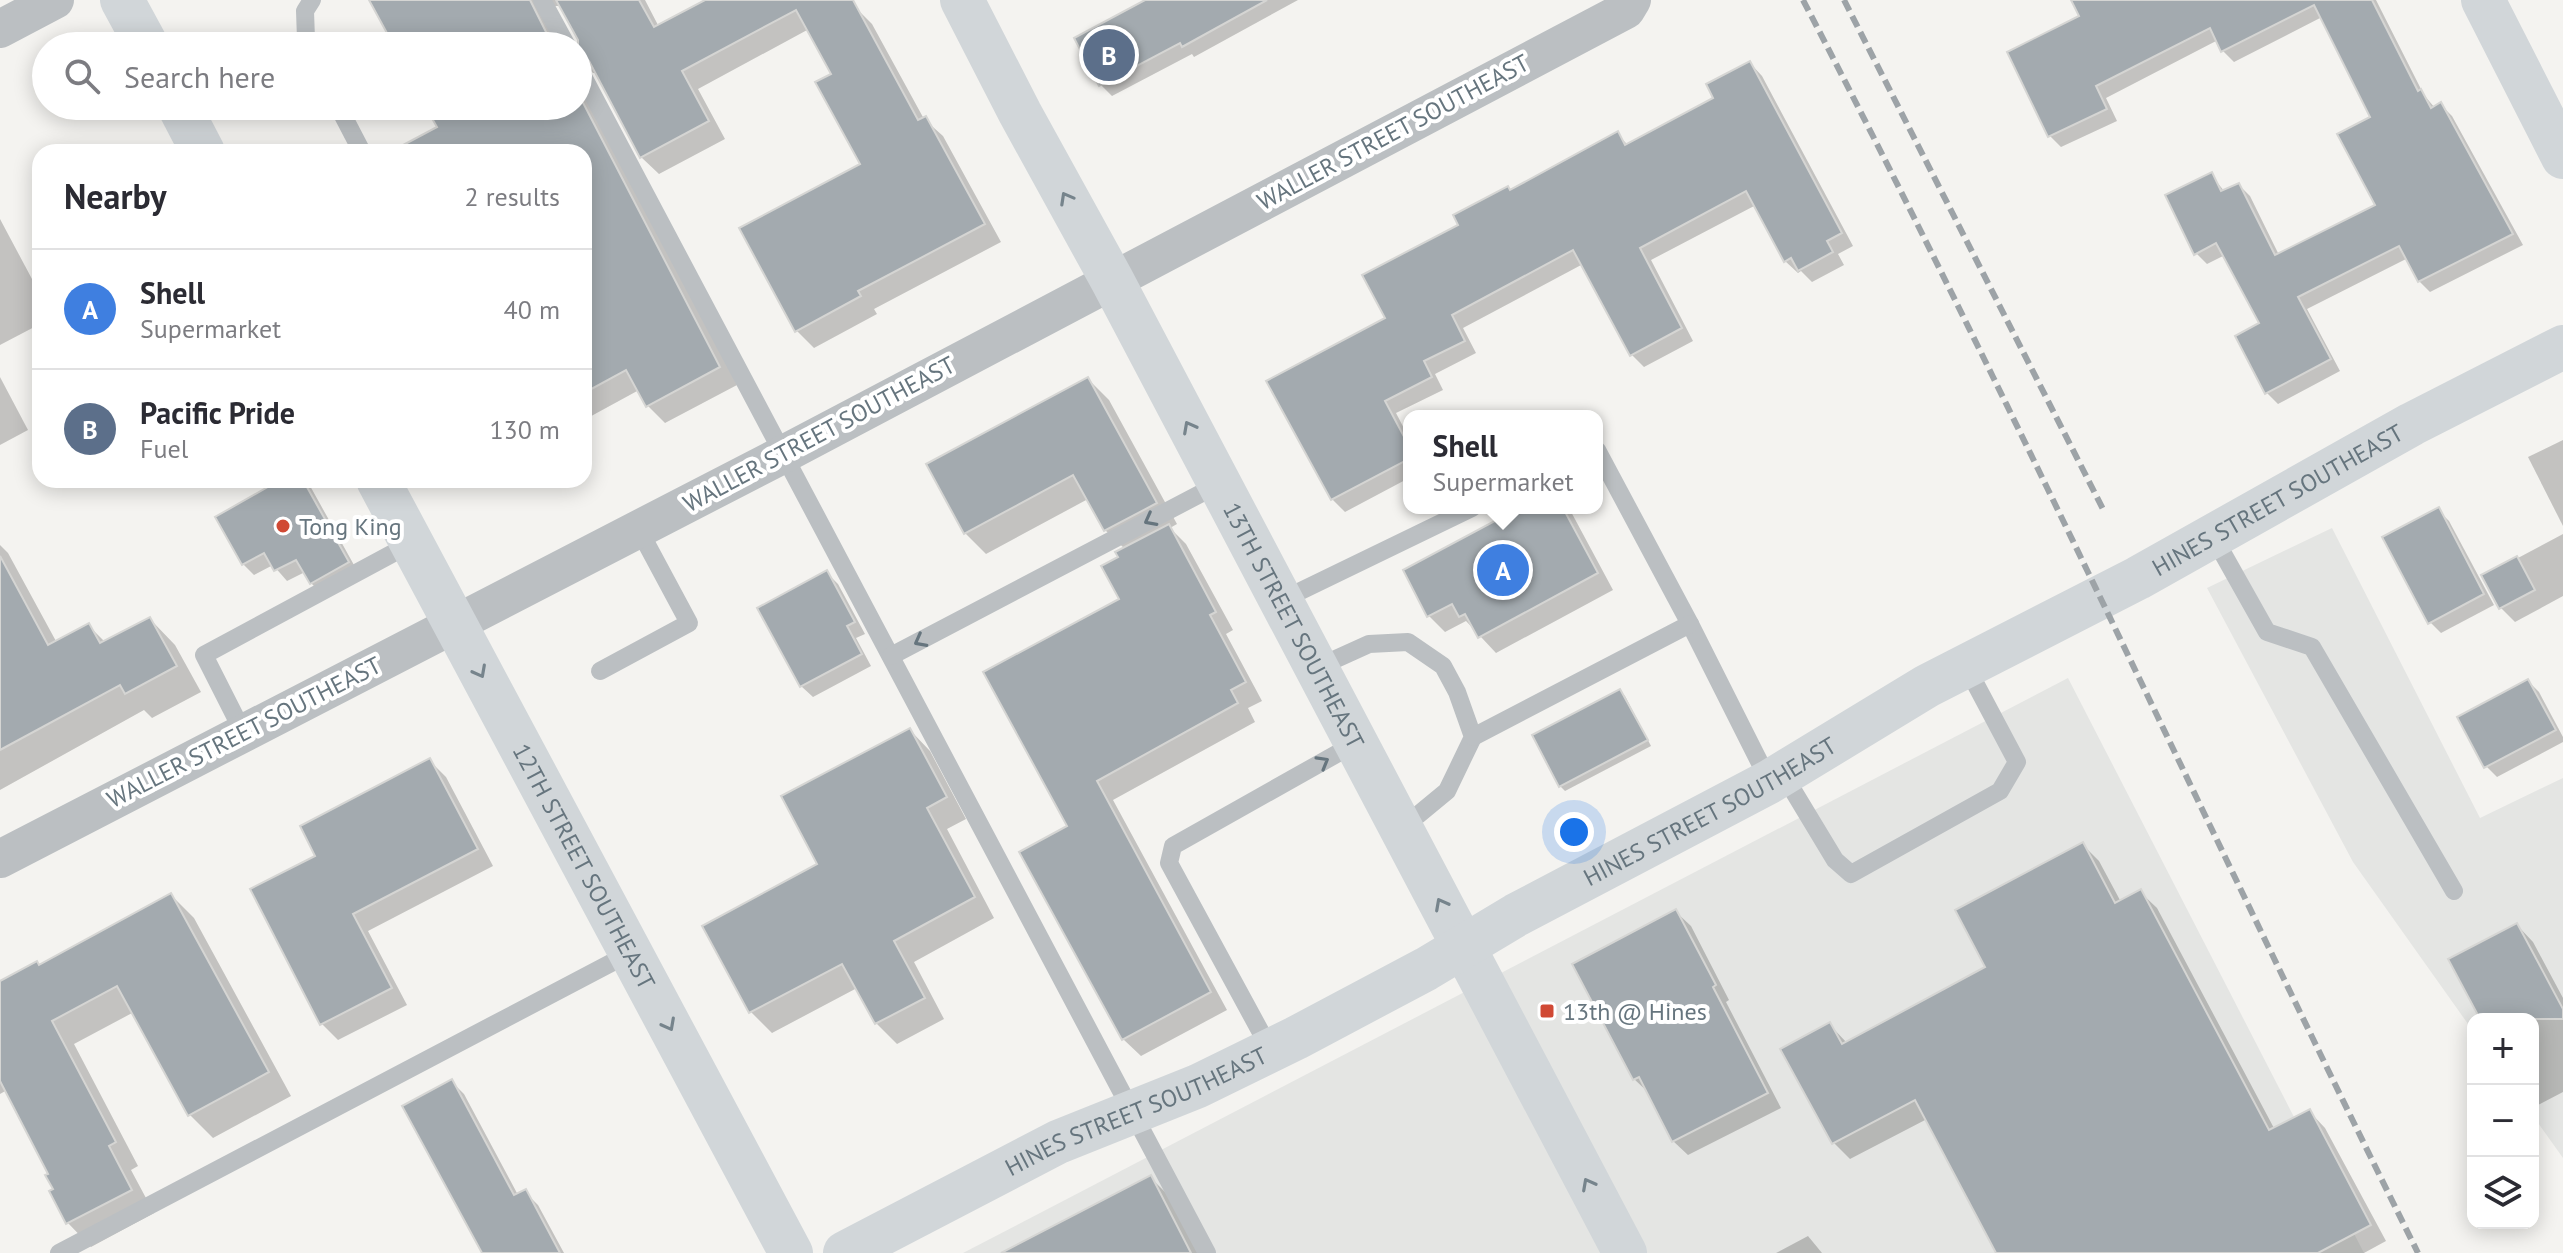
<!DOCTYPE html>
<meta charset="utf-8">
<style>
:root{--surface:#fff;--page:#f2f2f3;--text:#2b2b33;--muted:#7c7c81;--line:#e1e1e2;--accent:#d04934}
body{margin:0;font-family:"PT Sans",sans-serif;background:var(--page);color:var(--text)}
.controls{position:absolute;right:24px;bottom:24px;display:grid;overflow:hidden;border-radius:16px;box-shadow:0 4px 20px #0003}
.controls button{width:72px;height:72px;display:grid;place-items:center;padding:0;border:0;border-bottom:2px solid var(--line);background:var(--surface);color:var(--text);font:40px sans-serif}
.you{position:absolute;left:1574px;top:832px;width:28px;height:28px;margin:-20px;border:6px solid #fff;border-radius:50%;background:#1a73e8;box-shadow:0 0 0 12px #1a73e833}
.badge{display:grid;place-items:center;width:52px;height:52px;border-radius:50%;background:var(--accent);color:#fff;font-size:26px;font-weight:700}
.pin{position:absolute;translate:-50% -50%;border:4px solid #fff;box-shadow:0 2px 8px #0006}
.popup{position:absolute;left:1403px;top:410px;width:200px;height:104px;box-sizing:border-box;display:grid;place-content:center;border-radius:16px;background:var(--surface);filter:drop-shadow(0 2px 6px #0005);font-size:26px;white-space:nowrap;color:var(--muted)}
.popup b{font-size:30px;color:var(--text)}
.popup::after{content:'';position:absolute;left:50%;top:100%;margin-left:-16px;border:16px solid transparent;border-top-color:var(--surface)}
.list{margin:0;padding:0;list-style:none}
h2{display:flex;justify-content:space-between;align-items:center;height:104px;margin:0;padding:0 32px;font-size:34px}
h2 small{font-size:26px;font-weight:400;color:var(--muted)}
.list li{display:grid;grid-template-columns:52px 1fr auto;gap:24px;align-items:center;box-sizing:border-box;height:120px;padding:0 32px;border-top:2px solid var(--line)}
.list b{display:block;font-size:30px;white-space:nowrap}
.list p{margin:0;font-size:26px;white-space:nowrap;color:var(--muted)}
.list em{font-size:26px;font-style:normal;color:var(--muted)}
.icon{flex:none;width:44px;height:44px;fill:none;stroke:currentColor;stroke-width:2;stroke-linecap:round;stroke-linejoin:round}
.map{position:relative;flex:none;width:2563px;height:1253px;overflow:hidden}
.search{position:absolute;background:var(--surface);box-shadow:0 4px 20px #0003;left:32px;top:32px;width:560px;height:88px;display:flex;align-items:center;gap:20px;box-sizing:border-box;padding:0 28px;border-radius:44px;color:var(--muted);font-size:30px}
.panel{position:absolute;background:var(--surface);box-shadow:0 4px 20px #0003;left:32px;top:144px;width:560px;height:344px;border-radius:24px}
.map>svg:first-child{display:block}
.built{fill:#e4e5e3}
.shadow{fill:#0003}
.building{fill:#a3aaaf;stroke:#d5d5d3;stroke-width:2}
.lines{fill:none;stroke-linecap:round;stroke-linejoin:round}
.lane{stroke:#bbbfc2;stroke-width:18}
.street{stroke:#bbbfc2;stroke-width:38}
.secondary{stroke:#d1d6d9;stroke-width:44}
.rail{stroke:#9da3a7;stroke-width:6;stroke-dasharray:12 6;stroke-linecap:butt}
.oneway{stroke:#76848c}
.oneway2{stroke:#66757e}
.poi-dot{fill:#d04934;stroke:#fff;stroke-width:3}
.labels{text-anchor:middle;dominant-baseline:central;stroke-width:8;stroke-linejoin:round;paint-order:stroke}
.street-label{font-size:24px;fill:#66757e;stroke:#fff}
.poi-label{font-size:24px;fill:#66757e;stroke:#fff;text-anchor:start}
</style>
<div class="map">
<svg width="2563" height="1253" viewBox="0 0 2563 1253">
<rect width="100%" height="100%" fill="#f4f3f0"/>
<!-- built -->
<g class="built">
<path d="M 2332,528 L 2480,818 L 2563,778 L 2563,1158 L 2533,1116 L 2533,1019 L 2473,1019 L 2473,1031 L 2353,862 L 2207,588 Z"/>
<path d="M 2068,678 L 2364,1253 L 963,1253 Z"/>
</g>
<!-- shadow -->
<g class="shadow">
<path d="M 383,0 L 645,0 L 659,27 L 709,0 L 848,0 L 872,24 L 924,119 L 943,136 L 1001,242 L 874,309 L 877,314 L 814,348 L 796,330 L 863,164 L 834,75 L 809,29 L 698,89 L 725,139 L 659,174 L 641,157 L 597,73 L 593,73 L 578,58 L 580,41 L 561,6 L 555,6 L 560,46 L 396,46 Z"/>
<path d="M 1147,0 L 1298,0 L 1194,57 L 1192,54 L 1112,96 L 1101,85 L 1077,38 Z"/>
<path d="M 2084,0 L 2376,0 L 2424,95 L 2435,108 L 2441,105 L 2452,116 L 2523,245 L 2430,292 L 2419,281 L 2408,258 L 2307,309 L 2340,371 L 2278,404 L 2267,393 L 2262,324 L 2225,255 L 2207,264 L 2196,253 L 2211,175 L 2225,192 L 2239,185 L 2250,196 L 2279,255 L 2377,205 L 2372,117 L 2322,17 L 2234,62 L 2223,51 L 2218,40 L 2106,98 L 2117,121 L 2061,147 L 2050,136 L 2082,17 Z"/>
<path d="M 1750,63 L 1762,76 L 1853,246 L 1838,254 L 1844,265 L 1812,282 L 1801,271 L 1798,273 L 1785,261 L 1756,205 L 1651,260 L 1693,341 L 1644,367 L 1632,355 L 1583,264 L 1463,328 L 1476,353 L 1435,374 L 1443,390 L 1396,413 L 1409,438 L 1409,478 L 1345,512 L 1332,499 L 1387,319 L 1461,226 L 1511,192 L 1617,134 L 1628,145 L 1716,99 Z"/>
<path d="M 578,66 L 737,385 L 665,423 L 647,405 L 639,390 L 584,420 L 584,152 L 433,152 L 439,128 L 428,106 L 578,106 Z"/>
<path d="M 0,219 L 40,294 L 40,324 L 0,345 Z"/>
<path d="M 0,377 L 28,430 L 0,445 Z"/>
<path d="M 1088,379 L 1109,400 L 1177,524 L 1170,528 L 1186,544 L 1233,630 L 1226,634 L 1262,701 L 1248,708 L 1255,722 L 1113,800 L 1227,1010 L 1141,1056 L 1123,1039 L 1069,827 L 1121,599 L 1121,558 L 1125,549 L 1105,530 L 1088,499 L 986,554 L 965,533 Z"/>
<path d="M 2563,440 L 2563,526 L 2528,457 Z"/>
<path d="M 285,480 L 305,480 L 309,484 L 359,574 L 322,594 L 311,583 L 305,572 L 287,581 L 273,565 L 254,575 L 243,564 Z"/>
<path d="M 1523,508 L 1569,508 L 1613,590 L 1496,653 L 1466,621 L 1445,632 L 1429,616 Z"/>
<path d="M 2438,510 L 2449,521 L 2494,605 L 2441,633 L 2430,622 Z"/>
<path d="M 2563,534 L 2563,596 L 2515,622 L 2501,608 L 2484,576 Z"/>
<path d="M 0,545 L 8,553 L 57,643 L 89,626 L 106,643 L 150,619 L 175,645 L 201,692 L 152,718 L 144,710 L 0,790 Z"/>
<path d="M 827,573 L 838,584 L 865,634 L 856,638 L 871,666 L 813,697 L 801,686 Z"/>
<path d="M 2528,681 L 2539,692 L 2563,737 L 2563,742 L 2497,777 L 2486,766 Z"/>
<path d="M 1620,691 L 1625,696 L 1651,746 L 1565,791 L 1560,786 Z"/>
<path d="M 910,730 L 930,751 L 966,819 L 947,829 L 994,918 L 914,962 L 944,1019 L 897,1044 L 876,1023 L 857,988 L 772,1033 L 751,1012 L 705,927 L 820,865 Z"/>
<path d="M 430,761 L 446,777 L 493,866 L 368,931 L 407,1005 L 338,1040 L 322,1024 L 317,857 Z"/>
<path d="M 2083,845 L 2099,861 L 2121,902 L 2140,892 L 2157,908 L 2275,1130 L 2309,1111 L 2325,1128 L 2386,1241 L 2364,1253 L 1998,1253 L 1927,1119 L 1850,1159 L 1834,1143 L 1783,1050 L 1830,1025 L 1847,1043 L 1988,968 Z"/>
<path d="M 171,895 L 194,918 L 291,1096 L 213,1138 L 190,1115 L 134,1012 L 74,1044 L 138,1166 L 131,1170 L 154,1213 L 91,1247 L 68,1223 L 52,1192 L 56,1190 L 51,1175 L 7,1090 L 0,1094 L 0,984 L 39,967 Z"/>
<path d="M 1676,912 L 1691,926 L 1729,1000 L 1726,1002 L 1781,1108 L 1688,1155 L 1673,1141 L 1650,1094 L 1634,1079 Z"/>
<path d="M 2517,925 L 2533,942 L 2563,998 L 2563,1092 L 2536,1106 L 2533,1103 L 2533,1019 L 2482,1019 Z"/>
<path d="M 451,1081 L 464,1094 L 518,1195 L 525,1192 L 538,1205 L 564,1253 L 483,1253 Z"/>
<path d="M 1150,1177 L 1171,1198 L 1200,1253 L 1005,1253 Z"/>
<path d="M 1808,1236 L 1822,1253 L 1776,1253 Z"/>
</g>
<!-- building -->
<g class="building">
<path d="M 369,0 L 530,0 L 553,46 L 394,46 Z"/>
<path d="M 556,0 L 639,0 L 654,27 L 705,0 L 853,0 L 918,120 L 926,116 L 985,224 L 858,291 L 861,296 L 795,332 L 739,228 L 860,164 L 815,82 L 831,74 L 796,10 L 682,71 L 709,121 L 640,158 L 589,61 L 578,55 L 578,40 Z"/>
<path d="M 1145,0 L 1267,0 L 1182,47 L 1180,43 L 1099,86 L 1074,38 Z"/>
<path d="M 2071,0 L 2372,0 L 2418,91 L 2421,89 L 2431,108 L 2441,102 L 2513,234 L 2418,282 L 2399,246 L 2298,297 L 2331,359 L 2265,394 L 2235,336 L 2259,323 L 2216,243 L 2194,255 L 2165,195 L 2212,172 L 2221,191 L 2239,183 L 2275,255 L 2375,205 L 2337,134 L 2370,117 L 2314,5 L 2221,52 L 2210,28 L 2096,86 L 2107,109 L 2048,137 L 2007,52 L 2079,16 Z"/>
<path d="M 1750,61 L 1842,233 L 1827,241 L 1833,252 L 1798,271 L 1791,258 L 1784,262 L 1746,191 L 1640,248 L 1682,328 L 1630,356 L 1573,250 L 1452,315 L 1465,341 L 1424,361 L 1432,377 L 1385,401 L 1409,446 L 1409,459 L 1331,500 L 1266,381 L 1385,318 L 1362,275 L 1458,225 L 1453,215 L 1508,186 L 1510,190 L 1618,131 L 1625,145 L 1713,98 L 1706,84 Z"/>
<path d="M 578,93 L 720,367 L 646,407 L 626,370 L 584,393 L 584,152 L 390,152 L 437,127 L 425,106 L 578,106 Z"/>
<path d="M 1088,377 L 1157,503 L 1104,531 L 1073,475 L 964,534 L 926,464 Z"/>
<path d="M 280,480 L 303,480 L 349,562 L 310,584 L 296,560 L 274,571 L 264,553 L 242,565 L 215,517 Z"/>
<path d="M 2439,507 L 2484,594 L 2428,624 L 2382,537 Z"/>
<path d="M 1519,508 L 1563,508 L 1598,573 L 1478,638 L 1465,614 L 1459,617 L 1452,604 L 1427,617 L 1403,570 Z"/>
<path d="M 1169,524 L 1216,612 L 1210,615 L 1246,682 L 1231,690 L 1238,703 L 1097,781 L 1211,992 L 1122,1040 L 1019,852 L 1067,826 L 983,672 L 1119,599 L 1101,566 L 1118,557 L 1115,552 Z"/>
<path d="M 0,556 L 48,645 L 89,623 L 100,643 L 150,617 L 177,666 L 125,694 L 120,685 L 0,750 Z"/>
<path d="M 2517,556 L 2535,590 L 2499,609 L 2481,575 Z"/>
<path d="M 827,570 L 855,622 L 847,626 L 862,654 L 800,687 L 757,608 Z"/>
<path d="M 2528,679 L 2556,730 L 2484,768 L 2457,717 Z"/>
<path d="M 1620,689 L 1648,740 L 1559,787 L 1532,735 Z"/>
<path d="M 910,728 L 947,797 L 927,808 L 975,897 L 894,941 L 925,998 L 875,1024 L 842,964 L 749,1013 L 702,926 L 817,864 L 781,796 Z"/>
<path d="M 430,758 L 478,849 L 353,914 L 392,988 L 320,1025 L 250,889 L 315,856 L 300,826 Z"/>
<path d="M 2083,842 L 2115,903 L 2141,889 L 2269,1130 L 2310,1109 L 2371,1225 L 2318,1253 L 1996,1253 L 1915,1100 L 1832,1144 L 1780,1049 L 1830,1022 L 1842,1044 L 1985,967 L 1955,910 Z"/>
<path d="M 171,893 L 269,1072 L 188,1116 L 117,986 L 52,1021 L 116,1142 L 109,1146 L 132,1190 L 66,1224 L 49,1191 L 53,1189 L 45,1175 L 48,1174 L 0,1081 L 0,981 L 37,961 L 39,965 Z"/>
<path d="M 1676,909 L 1716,985 L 1713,987 L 1768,1093 L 1672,1142 L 1639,1077 L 1633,1080 L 1572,964 Z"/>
<path d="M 2517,923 L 2563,1009 L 2563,1019 L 2480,1019 L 2448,959 Z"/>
<path d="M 452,1079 L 514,1195 L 526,1189 L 560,1253 L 482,1253 L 402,1106 Z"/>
<path d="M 1151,1175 L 1191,1253 L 1001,1253 Z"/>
</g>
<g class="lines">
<!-- lane -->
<g class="lane">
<path d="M 542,0 L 567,46"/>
<path d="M 309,46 L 306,39 L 305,11 L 312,0"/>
<path d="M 578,67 L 1207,1253"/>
<path d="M 338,106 L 362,152"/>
<path d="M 1597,450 L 1690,624 L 1769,781"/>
<path d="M 2213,536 L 2267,632 L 2312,647 L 2454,891"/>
<path d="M 1280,601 L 1472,508"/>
<path d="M 891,656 L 1219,484"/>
<path d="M 1316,668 L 1369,644 L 1408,642 L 1443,666 L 1457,692 L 1473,737 L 1447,791 L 1401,829"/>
<path d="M 600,671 L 689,623 L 638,528"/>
<path d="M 243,732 L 204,655 L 412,543"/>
<path d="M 1473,737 L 1690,624"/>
<path d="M 1783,774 L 1835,860 L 1851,874 L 2000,791 L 2017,762 L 1966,666"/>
<path d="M 1271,1051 L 1169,863 L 1173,846 L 1356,743"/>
<path d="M 59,1253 L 630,953"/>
</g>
<!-- street -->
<g class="street">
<path d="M 0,29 L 55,0"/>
<path d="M 0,859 L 784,454 L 1626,10 L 1632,0"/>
</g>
<!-- secondary -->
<g class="secondary">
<path d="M 122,0 L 147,46"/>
<path id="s1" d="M 962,0 L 1020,113 L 1112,280 L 1625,1253"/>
<path d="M 2483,0 L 2563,157"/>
<path d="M 179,106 L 203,152"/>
<path id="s2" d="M 378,480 L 791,1253"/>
<path id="s3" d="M 845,1253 L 1058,1142 L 1198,1086 L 1296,1038 L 1426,969 L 1516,915 L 1769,782 L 1927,686 L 2138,578 L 2412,424 L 2563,347"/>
</g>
<!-- rail -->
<g class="rail">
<path d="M 1803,0 C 2018,413 2211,836 2418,1253"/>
<path d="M 1844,0 L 2105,513"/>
</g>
</g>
<!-- one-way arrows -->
<defs><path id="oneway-chevron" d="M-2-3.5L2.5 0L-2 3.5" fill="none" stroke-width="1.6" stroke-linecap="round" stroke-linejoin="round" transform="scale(2)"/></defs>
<g class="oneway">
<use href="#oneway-chevron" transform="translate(1066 198) rotate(-119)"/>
<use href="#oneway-chevron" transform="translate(1189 427) rotate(-118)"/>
<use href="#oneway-chevron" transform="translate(480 672) rotate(62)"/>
<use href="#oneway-chevron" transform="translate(1441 904) rotate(-118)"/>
<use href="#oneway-chevron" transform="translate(669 1025) rotate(62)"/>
<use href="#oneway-chevron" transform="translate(1588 1184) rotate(-118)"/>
</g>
<g class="oneway2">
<use href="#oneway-chevron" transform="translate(1150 520) rotate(152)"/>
<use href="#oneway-chevron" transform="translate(920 641) rotate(152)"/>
<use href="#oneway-chevron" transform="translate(1323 762) rotate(-30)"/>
</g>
<!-- markers -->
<g class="poi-dot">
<circle cx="283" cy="526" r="8"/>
<rect x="1539" y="1003" width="16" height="16" rx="4"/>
</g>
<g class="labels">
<!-- street labels -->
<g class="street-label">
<text transform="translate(1393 132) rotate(-28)">WALLER STREET SOUTHEAST</text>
<text transform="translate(819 434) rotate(-28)">WALLER STREET SOUTHEAST</text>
<text stroke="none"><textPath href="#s3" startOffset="1620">HINES STREET SOUTHEAST</textPath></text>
<text stroke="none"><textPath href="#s1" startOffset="708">13TH STREET SOUTHEAST</textPath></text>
<text transform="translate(244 732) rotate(-27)">WALLER STREET SOUTHEAST</text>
<text stroke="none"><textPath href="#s3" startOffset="972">HINES STREET SOUTHEAST</textPath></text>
<text stroke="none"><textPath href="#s2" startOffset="438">12TH STREET SOUTHEAST</textPath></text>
<text stroke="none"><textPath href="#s3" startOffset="324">HINES STREET SOUTHEAST</textPath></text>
</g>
<!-- poi labels -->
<g class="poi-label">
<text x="299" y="526">Tong King</text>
<text x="1563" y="1011">13th @ Hines</text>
</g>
</g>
</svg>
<div class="controls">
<button>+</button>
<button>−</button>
<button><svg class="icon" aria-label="layers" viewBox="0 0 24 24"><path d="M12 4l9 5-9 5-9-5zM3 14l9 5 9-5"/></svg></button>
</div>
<div class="you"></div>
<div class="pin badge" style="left:1503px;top:570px;background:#3f7fe0">A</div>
<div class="popup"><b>Shell</b>Supermarket</div>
<div class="pin badge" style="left:1109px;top:55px;background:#5c6f8a">B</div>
<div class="search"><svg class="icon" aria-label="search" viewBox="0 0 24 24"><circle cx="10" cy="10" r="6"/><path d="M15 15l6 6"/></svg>Search here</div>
<section class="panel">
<h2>Nearby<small>2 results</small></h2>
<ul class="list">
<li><span class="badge" style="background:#3f7fe0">A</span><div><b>Shell</b><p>Supermarket</p></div><em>40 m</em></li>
<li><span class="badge" style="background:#5c6f8a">B</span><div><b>Pacific Pride</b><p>Fuel</p></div><em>130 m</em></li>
</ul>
</section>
</div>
